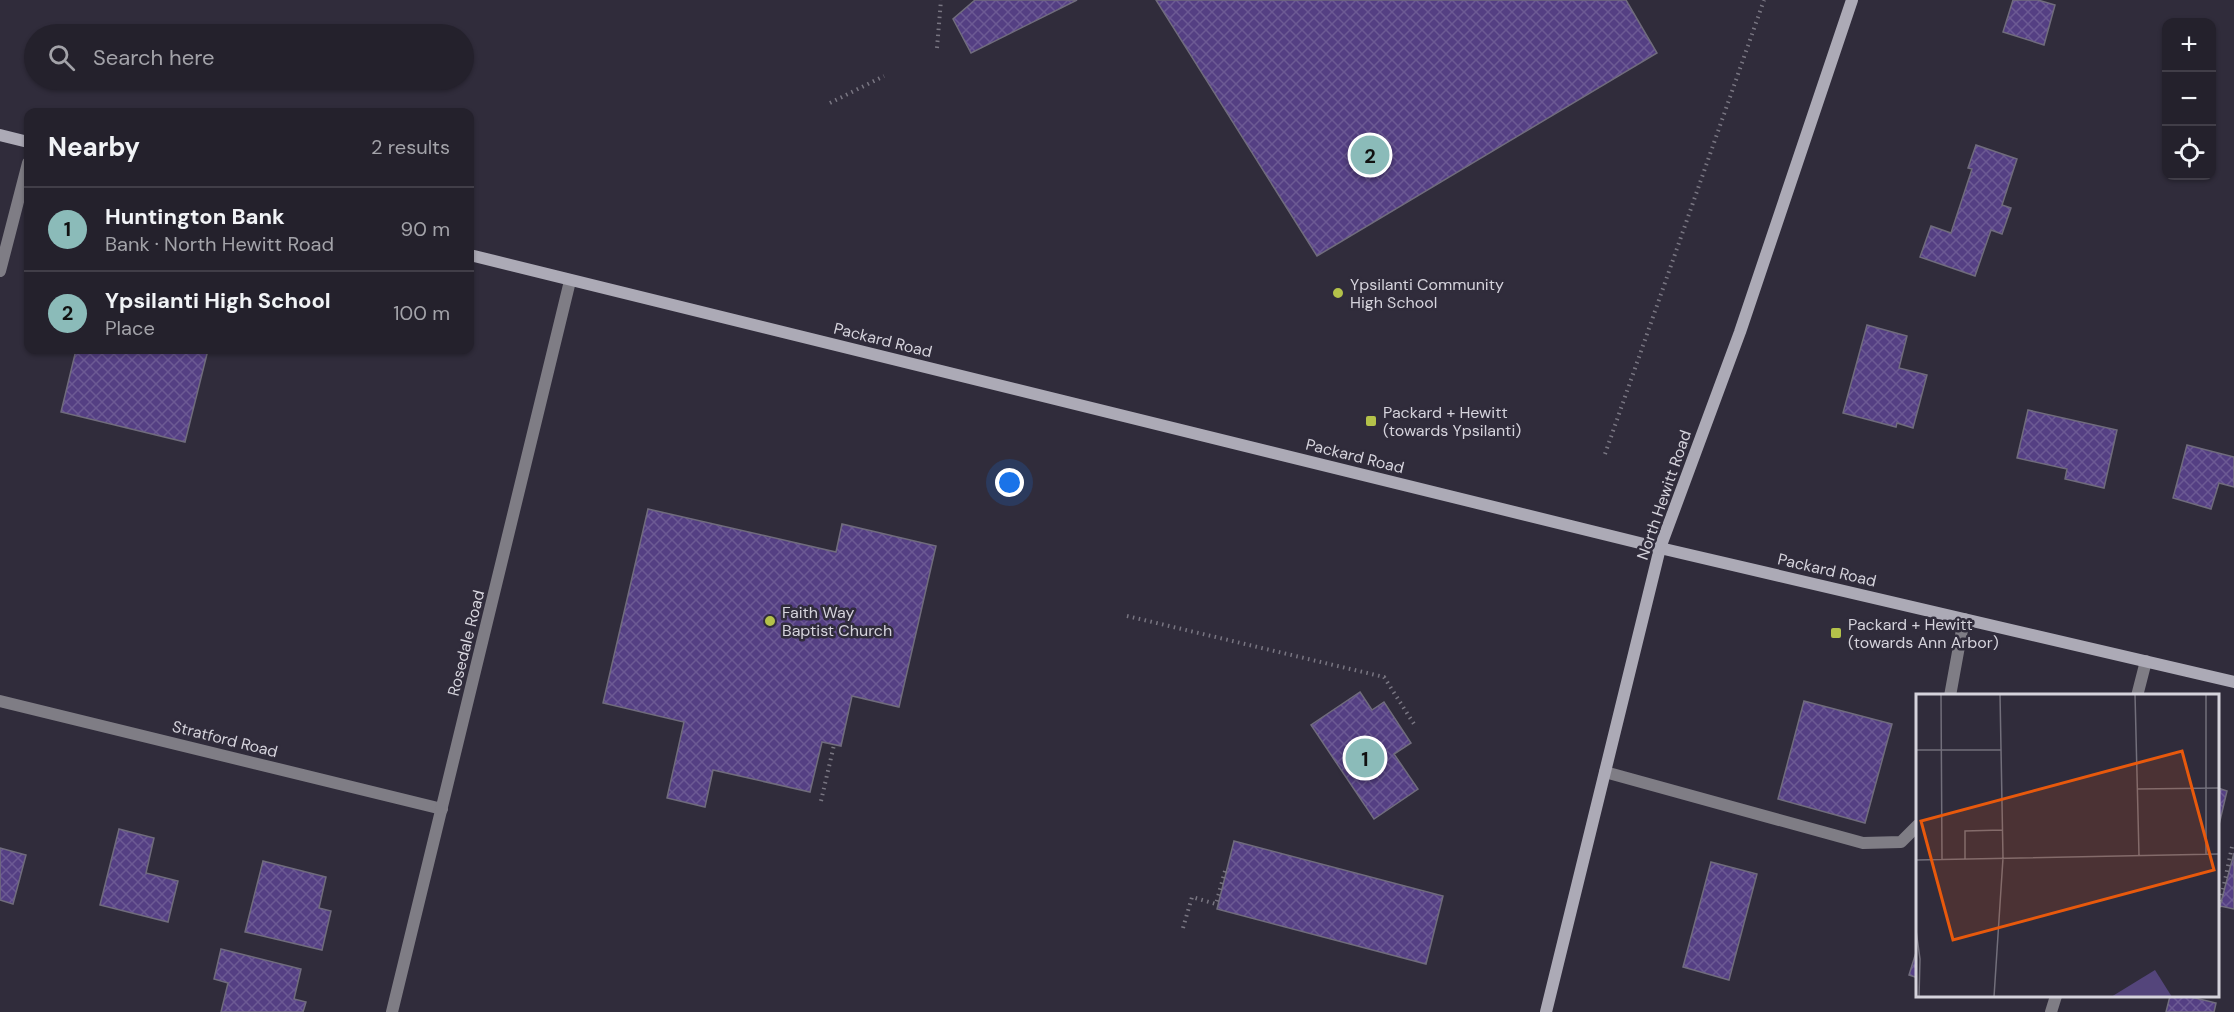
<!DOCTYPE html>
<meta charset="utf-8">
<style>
:root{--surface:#24212c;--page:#302e38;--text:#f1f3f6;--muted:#a3a3a9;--line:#413e48;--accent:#8bbbb9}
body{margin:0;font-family:"DM Sans",sans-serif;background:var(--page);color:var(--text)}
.controls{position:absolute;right:18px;top:18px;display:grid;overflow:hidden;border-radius:12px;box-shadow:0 2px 4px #0004}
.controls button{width:54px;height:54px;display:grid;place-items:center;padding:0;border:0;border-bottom:2px solid var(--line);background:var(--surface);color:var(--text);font:30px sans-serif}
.you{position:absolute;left:1010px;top:483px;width:21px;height:21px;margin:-15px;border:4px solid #fff;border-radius:50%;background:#1a73e8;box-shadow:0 0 0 9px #1a73e833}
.badge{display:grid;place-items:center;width:39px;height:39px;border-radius:50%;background:var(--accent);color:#111;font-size:20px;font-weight:700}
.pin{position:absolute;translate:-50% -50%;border:3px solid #fff;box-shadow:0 2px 6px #0006}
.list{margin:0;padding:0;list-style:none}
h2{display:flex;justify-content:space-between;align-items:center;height:78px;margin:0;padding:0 24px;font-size:26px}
h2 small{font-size:20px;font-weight:400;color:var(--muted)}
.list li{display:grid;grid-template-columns:39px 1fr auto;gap:18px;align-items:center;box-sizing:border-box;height:84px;padding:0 24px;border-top:2px solid var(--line)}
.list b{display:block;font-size:22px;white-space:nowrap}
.list p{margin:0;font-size:20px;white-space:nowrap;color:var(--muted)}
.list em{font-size:20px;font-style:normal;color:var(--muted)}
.icon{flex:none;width:33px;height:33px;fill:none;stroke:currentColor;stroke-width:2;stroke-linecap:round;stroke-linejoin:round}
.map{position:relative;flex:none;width:2234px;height:1012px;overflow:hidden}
.search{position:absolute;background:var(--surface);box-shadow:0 2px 4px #0004;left:24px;top:24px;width:450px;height:66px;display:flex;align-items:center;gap:15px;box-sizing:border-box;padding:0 21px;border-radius:33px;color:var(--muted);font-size:22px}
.panel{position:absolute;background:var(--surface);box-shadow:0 2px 4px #0004;left:24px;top:108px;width:450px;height:246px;border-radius:12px}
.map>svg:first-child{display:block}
.building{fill:url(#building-cross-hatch);stroke:#706c7d;stroke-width:1.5}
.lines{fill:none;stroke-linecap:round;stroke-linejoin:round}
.path{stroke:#797682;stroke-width:4;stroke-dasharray:1.5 4.5;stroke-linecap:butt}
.lane{stroke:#7f7d85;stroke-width:12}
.street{stroke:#7f7d85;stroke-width:12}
.secondary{stroke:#acaab6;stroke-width:12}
.poi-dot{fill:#b4c24a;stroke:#302c3b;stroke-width:2}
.labels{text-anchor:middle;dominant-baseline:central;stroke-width:5;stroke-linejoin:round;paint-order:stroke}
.poi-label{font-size:16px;fill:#d5d3dc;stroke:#302c3b;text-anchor:start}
.street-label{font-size:16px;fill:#d5d3dc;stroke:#302c3b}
.inset-road{fill:none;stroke:#726f7b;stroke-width:1.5}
.view{fill:#e8590c;fill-opacity:0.15;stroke:#e8590c;stroke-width:3}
.inset-edge{fill:none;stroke:#d5d3dc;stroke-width:3}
</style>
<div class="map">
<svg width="2234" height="1012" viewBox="0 0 2234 1012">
<defs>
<pattern id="building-cross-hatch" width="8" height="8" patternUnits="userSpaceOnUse" patternTransform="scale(1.5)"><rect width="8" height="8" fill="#543f83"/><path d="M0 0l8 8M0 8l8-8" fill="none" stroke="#6c5a94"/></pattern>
</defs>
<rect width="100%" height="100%" fill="#302c3b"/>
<!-- building -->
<g class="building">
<path d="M 975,0 L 1077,0 L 971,53 L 953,19 Z"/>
<path d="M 1156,0 L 1626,0 L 1657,53 L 1317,256 Z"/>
<path d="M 2013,0 L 2038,0 L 2055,5 L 2044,45 L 2003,32 Z"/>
<path d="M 1976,145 L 2017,159 L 2002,205 L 2011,208 L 2002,234 L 1991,230 L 1975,276 L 1920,257 L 1931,226 L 1951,233 L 1972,169 L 1968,168 Z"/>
<path d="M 1867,325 L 1907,336 L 1899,368 L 1927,375 L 1913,428 L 1897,423 L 1896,427 L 1843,413 Z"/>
<path d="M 76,350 L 208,350 L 185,442 L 61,412 Z"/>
<path d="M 2028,410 L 2117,430 L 2104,488 L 2065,479 L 2067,469 L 2017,458 Z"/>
<path d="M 2187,445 L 2234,457 L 2234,487 L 2219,483 L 2211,509 L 2173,498 Z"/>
<path d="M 648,509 L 836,552 L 842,524 L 936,546 L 899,707 L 852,696 L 841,746 L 822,742 L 810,792 L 713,770 L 705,807 L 667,798 L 684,722 L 603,703 Z"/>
<path d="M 1360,692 L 1372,710 L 1384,702 L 1411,743 L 1394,754 L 1418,789 L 1374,819 L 1311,725 Z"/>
<path d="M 1804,701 L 1892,724 L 1865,823 L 1778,799 Z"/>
<path d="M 2218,788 L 2227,791 L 2218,829 Z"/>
<path d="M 119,829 L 154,838 L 146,873 L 178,881 L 168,922 L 100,905 Z"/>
<path d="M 1234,841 L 1443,896 L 1426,964 L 1217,909 Z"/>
<path d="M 0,848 L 26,855 L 13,904 L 0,900 Z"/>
<path d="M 2234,853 L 2234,909 L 2220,906 Z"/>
<path d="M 263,861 L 326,877 L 319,908 L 331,911 L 322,950 L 245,932 Z"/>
<path d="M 1711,862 L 1757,874 L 1729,980 L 1683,967 Z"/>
<path d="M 1918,946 L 1918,978 L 1909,975 Z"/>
<path d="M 221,949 L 301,969 L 294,999 L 306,1002 L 303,1012 L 221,1012 L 228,983 L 214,979 Z"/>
<path d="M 2170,996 L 2187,996 L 2216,1003 L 2214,1012 L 2166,1012 Z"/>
</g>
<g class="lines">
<!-- path -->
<g class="path">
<path d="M 937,48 L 941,0"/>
<path d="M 830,103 L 884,76"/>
<path d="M 1605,454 L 1764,0"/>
<path d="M 1127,616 L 1384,677 L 1414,724"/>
<path d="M 821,801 L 834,745"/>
<path d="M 2218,913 L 2232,847"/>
<path d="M 1183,928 L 1192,897 L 1216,904 L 1225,871"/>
</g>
<!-- lane -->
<g class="lane">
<path d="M 1950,696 L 1964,619"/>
<path d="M 1605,772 L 1863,843 L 1901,842 L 1918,825"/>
</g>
<!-- street -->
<g class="street">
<path d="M 0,271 L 28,163"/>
<path d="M 2137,696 L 2146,661"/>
<path d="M 0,701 L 442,809"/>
<path d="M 392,1012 L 570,281"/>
<path d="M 2051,1012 L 2056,996"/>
</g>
<!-- secondary -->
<g class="secondary">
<path d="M 0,135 L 28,142"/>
<path d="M 470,255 L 1660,548 L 2234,682"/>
<path d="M 1546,1012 L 1660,548 L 1740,332 L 1852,0"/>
</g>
</g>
<!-- markers -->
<g class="poi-dot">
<circle cx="1338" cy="293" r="6"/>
<rect x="1365" y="415" width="12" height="12" rx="3"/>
<circle cx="770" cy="621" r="6"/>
<rect x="1830" y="627" width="12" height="12" rx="3"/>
</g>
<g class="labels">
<!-- poi labels -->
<g class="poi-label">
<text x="1350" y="284">Ypsilanti Community<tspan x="1350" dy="18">High School</tspan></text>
<text x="1383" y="412">Packard + Hewitt<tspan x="1383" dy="18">(towards Ypsilanti)</tspan></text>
<text x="782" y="612">Faith Way<tspan x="782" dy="18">Baptist Church</tspan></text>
<text x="1848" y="624">Packard + Hewitt<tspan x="1848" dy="18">(towards Ann Arbor)</tspan></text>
</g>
<!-- street labels -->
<g class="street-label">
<text transform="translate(883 340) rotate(14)">Packard Road</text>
<text transform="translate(1355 456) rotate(14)">Packard Road</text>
<text transform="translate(1664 495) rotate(-71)">North Hewitt Road</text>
<text transform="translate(1827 570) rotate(13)">Packard Road</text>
<text transform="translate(466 643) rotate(-76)">Rosedale Road</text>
<text transform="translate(225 739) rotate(14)">Stratford Road</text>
</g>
</g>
<!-- overview -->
<g transform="translate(1916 694)">
<rect width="303" height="303" fill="#302c3b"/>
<path d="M 239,276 L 256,303 L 195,303 Z" fill="#54457b"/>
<path class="inset-road" d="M 25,0 L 26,166M 219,0 L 223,161M 0,56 L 85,56M 221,95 L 303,94M 290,160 L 290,0M 49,165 L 49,137 L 86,136M 0,166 L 303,160M 0,236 L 4,265 L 3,303M 78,303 L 87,164 L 84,0"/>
<path class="view" d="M 266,57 L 298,176 L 37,246 L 5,127 Z"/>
<rect width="303" height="303" class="inset-edge"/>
</g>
</svg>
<div class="controls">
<button>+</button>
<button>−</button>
<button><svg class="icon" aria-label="locate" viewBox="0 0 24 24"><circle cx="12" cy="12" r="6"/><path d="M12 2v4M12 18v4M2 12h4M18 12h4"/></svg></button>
</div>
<div class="you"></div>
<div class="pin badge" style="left:1365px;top:758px">1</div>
<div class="pin badge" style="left:1370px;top:155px">2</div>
<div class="search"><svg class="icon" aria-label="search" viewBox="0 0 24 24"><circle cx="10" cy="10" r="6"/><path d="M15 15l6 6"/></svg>Search here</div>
<section class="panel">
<h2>Nearby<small>2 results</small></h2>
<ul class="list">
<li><span class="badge">1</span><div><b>Huntington Bank</b><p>Bank · North Hewitt Road</p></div><em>90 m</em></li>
<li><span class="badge">2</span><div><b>Ypsilanti High School</b><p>Place</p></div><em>100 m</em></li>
</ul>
</section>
</div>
